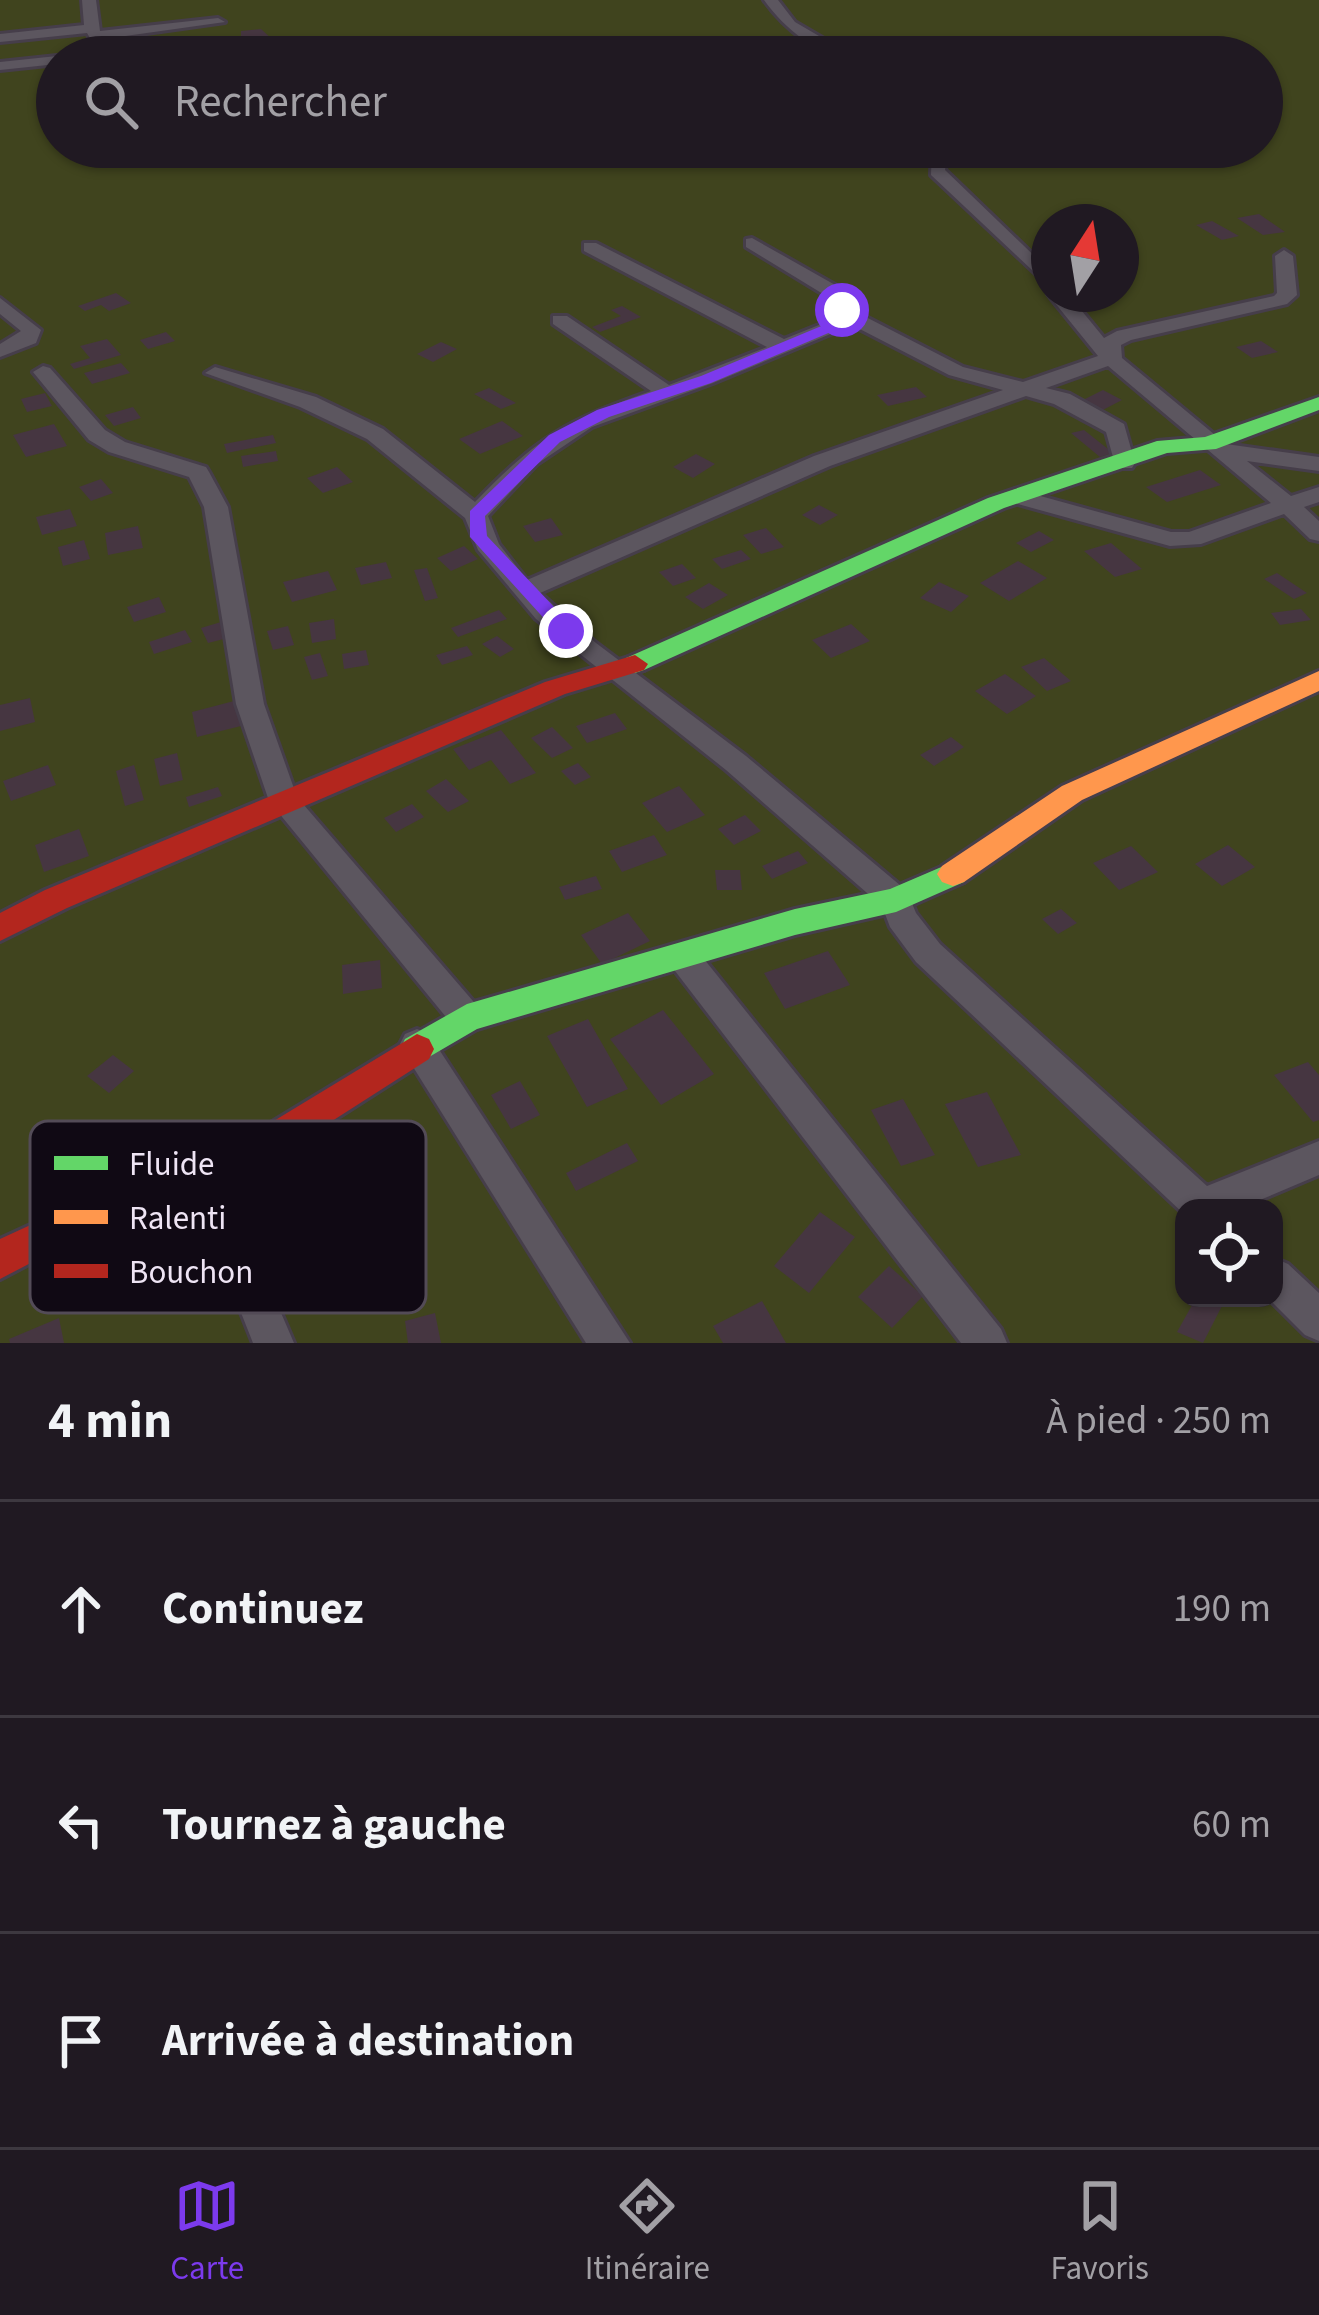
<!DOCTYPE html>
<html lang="fr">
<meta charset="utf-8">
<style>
:root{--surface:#201922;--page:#2d262f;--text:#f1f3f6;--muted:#a2a0a5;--line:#3d3840;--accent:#7c3aed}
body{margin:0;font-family:"Source Sans 3",sans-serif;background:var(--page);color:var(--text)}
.controls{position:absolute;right:36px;bottom:36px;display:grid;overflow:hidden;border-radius:24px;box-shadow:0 3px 9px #0004}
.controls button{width:108px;height:108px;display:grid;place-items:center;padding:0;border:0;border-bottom:3px solid var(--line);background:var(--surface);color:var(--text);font:60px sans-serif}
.compass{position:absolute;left:1031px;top:204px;width:108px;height:108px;border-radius:50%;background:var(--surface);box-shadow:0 3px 9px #0004;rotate:12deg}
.stop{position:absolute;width:36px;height:36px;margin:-27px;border:9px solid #7c3aed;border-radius:50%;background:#fff}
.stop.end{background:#7c3aed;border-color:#fff;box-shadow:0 3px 12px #0008}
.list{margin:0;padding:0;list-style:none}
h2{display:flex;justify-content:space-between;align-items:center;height:156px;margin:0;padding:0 48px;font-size:51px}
h2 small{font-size:39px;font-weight:400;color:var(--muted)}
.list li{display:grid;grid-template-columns:78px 1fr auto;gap:36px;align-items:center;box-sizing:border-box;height:216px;padding:0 48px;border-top:3px solid var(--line)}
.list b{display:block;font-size:45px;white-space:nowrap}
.list em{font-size:39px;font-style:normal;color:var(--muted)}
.icon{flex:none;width:66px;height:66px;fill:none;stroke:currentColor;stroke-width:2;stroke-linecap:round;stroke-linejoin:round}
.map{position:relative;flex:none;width:1319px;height:1343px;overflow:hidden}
.search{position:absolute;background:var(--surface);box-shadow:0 3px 9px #0004;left:36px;right:36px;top:36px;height:132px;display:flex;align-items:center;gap:30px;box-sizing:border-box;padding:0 42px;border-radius:66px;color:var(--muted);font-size:45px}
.sheet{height:804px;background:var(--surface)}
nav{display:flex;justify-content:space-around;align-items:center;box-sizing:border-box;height:168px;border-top:3px solid var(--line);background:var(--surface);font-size:33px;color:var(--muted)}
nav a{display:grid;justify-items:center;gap:6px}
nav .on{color:var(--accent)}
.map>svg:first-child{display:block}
.green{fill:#40441e;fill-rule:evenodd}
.building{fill:#463641}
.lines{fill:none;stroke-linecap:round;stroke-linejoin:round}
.street-casing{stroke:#463e4a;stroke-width:6}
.fast-casing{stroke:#463e4a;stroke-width:6}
.slow-casing{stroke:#463e4a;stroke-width:6}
.jam-casing{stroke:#463e4a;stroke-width:6}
.street{fill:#5c565f;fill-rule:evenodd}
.fast{fill:#63d668;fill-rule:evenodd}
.slow{fill:#ff974d;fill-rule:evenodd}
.jam{fill:#b3261e;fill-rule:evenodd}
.route{fill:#7c3aed}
.key{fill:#100914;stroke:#534b57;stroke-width:3}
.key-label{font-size:33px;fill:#eee4f4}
</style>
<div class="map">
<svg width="1319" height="1343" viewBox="0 0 1319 1343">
<rect width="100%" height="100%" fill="#2a212e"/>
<!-- green -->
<path class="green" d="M 0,0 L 1319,0 L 1319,1343 L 0,1343 ZM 57,57 L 1262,57 L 1262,147 L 57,147 ZM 1049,222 L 1121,222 L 1121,294 L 1049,294 ZM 1184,1208 L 1274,1208 L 1274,1298 L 1184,1298 Z"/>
<!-- building -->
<g class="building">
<path d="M 261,29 L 273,40 L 248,44 L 241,36 L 241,31 Z"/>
<path d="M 1259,214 L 1285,232 L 1263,235 L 1237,218 Z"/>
<path d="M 1212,221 L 1239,236 L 1222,240 L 1196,225 Z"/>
<path d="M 116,293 L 131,303 L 109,311 L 101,305 L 85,311 L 78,306 Z"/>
<path d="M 622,306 L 641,317 L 600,332 L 592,327 L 621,316 L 611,310 Z"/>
<path d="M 166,332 L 175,341 L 148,349 L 140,340 Z"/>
<path d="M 107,339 L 121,355 L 74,369 L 70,364 L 90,358 L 80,346 Z"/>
<path d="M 1261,341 L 1278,352 L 1252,358 L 1236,347 Z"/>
<path d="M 441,342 L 457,349 L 433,362 L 417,354 Z"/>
<path d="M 121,363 L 130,373 L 92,384 L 84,373 Z"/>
<path d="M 916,387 L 927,397 L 888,406 L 877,395 Z"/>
<path d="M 489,388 L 516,403 L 501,409 L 474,394 Z"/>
<path d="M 1103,390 L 1122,400 L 1099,412 L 1079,402 Z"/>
<path d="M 45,393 L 52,406 L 27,412 L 21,399 Z"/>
<path d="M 133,407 L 141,418 L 114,426 L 105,415 Z"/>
<path d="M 502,421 L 523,436 L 480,454 L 459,439 Z"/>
<path d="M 54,424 L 67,446 L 26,457 L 13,435 Z"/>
<path d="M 1084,430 L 1113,453 L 1100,457 L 1071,433 Z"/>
<path d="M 273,435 L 276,443 L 227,453 L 224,444 Z"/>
<path d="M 276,451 L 278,461 L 243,467 L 241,456 Z"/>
<path d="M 696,454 L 715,464 L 693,478 L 673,467 Z"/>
<path d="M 337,467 L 353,482 L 323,493 L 307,478 Z"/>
<path d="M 1200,470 L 1221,485 L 1167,502 L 1146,487 Z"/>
<path d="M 101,479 L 113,493 L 91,501 L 79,487 Z"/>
<path d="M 819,505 L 838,515 L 820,525 L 802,515 Z"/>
<path d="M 70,509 L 77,526 L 42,535 L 36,517 Z"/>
<path d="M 551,518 L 563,535 L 535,542 L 523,526 Z"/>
<path d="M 138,526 L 143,548 L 108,555 L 105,533 Z"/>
<path d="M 766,528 L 784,547 L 761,554 L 743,535 Z"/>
<path d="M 1039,531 L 1054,540 L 1031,552 L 1016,543 Z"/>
<path d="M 84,540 L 90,559 L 63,566 L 58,547 Z"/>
<path d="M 1111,543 L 1142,569 L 1115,577 L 1084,551 Z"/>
<path d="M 464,546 L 478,559 L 451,571 L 437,558 Z"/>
<path d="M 741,550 L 751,559 L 722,569 L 712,559 Z"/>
<path d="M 1018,561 L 1047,578 L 1009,601 L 980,583 Z"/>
<path d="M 386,562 L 392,578 L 361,585 L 355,568 Z"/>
<path d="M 682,564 L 696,578 L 673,586 L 659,572 Z"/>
<path d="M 427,568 L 438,598 L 425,601 L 414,570 Z"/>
<path d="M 328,571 L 337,590 L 292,602 L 283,582 Z"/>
<path d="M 1277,573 L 1307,593 L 1294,599 L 1264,579 Z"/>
<path d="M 939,582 L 969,596 L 951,612 L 920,598 Z"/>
<path d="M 709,583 L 728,595 L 703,609 L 685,597 Z"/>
<path d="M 159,597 L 166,612 L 134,622 L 127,607 Z"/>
<path d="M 1301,609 L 1311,620 L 1280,625 L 1271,613 Z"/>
<path d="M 499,610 L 507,619 L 458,637 L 451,628 Z"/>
<path d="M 334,619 L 336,639 L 312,643 L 309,623 Z"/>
<path d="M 221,622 L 228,638 L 208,643 L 201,628 Z"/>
<path d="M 851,624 L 870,641 L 831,658 L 812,640 Z"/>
<path d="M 288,626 L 294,645 L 273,650 L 267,631 Z"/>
<path d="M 185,630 L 192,642 L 154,654 L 149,642 Z"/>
<path d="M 497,636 L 514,649 L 500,657 L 482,644 Z"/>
<path d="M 467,646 L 473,655 L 442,665 L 436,655 Z"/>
<path d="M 366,650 L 369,665 L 344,669 L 342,654 Z"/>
<path d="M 320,653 L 328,676 L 312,680 L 304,657 Z"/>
<path d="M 1044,658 L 1071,681 L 1047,691 L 1021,667 Z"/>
<path d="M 1005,674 L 1036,696 L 1007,714 L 975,691 Z"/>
<path d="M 30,698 L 35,722 L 0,731 L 0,705 Z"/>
<path d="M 234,701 L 241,726 L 197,737 L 192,712 Z"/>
<path d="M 615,713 L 627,729 L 587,743 L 576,726 Z"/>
<path d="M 552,727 L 573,748 L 552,758 L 531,738 Z"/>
<path d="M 501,730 L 536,773 L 510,784 L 491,760 L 469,770 L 453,749 Z"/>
<path d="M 951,737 L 964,747 L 934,766 L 920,755 Z"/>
<path d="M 177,753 L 183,780 L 160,786 L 154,759 Z"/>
<path d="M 578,763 L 591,777 L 575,785 L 561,771 Z"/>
<path d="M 48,765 L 56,785 L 11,801 L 3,781 Z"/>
<path d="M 134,765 L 144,800 L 125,806 L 116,771 Z"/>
<path d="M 446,779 L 469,801 L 448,812 L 426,791 Z"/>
<path d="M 679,786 L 705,815 L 667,832 L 642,803 Z"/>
<path d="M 218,787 L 222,796 L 189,807 L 186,797 Z"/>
<path d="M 412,804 L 424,817 L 396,832 L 384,818 Z"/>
<path d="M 745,815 L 761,831 L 734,845 L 718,829 Z"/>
<path d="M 79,829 L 89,856 L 44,872 L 35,845 Z"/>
<path d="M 654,835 L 667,855 L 622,872 L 609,851 Z"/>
<path d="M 1228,845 L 1255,867 L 1222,886 L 1195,864 Z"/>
<path d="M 1131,846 L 1158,872 L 1119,890 L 1093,863 Z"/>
<path d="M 798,851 L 808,863 L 772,879 L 762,866 Z"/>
<path d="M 715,870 L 740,870 L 742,890 L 717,890 Z"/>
<path d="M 596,876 L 602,889 L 565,900 L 559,887 Z"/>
<path d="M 1061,909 L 1077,923 L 1058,934 L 1042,919 Z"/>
<path d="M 628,913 L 650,941 L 602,964 L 581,935 Z"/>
<path d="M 828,951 L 850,985 L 785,1009 L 764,973 Z"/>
<path d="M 380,960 L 382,988 L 343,994 L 342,965 Z"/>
<path d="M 663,1010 L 714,1074 L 661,1105 L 610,1039 Z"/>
<path d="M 588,1019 L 628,1089 L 587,1107 L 547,1036 Z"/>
<path d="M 113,1055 L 134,1071 L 109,1093 L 87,1076 Z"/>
<path d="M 1308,1062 L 1319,1075 L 1319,1120 L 1313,1122 L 1274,1075 Z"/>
<path d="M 520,1081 L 540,1115 L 511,1129 L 491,1095 Z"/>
<path d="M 987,1092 L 1021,1155 L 978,1167 L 945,1104 Z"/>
<path d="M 903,1099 L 935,1155 L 901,1166 L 871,1110 Z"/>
<path d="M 76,1125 L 93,1163 L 46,1188 L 29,1150 Z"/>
<path d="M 627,1143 L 638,1161 L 576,1191 L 566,1173 Z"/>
<path d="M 820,1212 L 855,1237 L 809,1293 L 774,1266 Z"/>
<path d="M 889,1266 L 923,1296 L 892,1328 L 858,1297 Z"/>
<path d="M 1196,1298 L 1224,1302 L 1203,1343 L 1177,1332 Z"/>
<path d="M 762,1301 L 786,1343 L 723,1343 L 713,1326 Z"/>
<path d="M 435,1313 L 441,1343 L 408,1343 L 405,1321 Z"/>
<path d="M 59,1318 L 64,1343 L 10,1343 L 9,1339 Z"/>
</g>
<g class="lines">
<defs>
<g id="street">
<path d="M 82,0 L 96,0 L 100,31 L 218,18 L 225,22 L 104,39 L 112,52 L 101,57 L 75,57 L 97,50 L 87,33 L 0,42 L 0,34 L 84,25 Z"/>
<path d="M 764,0 L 778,0 L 795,22 L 855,57 C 818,57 785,29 764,0 Z"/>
<path d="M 57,56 L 62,57 L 57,57 L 57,64 L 0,70 L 0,62 Z"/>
<path d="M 932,147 L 948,147 L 945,170 L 1049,270 L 1049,286 L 931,175 Z"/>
<path d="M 752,238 L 844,290 L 851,307 L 860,314 L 963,367 L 1023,382 L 1098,356 L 1051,298 L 1048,294 L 1049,293 L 1068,294 L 1104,338 L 1117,331 L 1274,296 L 1277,293 L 1275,256 L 1284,250 L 1293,256 L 1297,295 L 1287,304 L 1131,340 L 1121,345 L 1122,358 L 1226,444 L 1319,457 L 1319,471 L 1247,461 L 1291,496 L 1319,487 L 1319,502 L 1304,507 L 1319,521 L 1319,541 L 1310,539 L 1284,514 L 1201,544 L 1170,546 L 1007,501 L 1003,496 L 1015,489 L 1171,532 L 1189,532 L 1271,503 L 1108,366 L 1046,388 L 1070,394 L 1124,424 L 1135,463 L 1132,468 L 1116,468 L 1106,432 L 1054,404 L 1026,396 L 830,466 L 540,593 L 596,643 L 746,756 L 907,891 L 916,913 L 940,944 L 1207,1186 L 1319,1141 L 1319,1175 L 1241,1208 L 1184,1208 L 1184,1214 L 916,962 L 890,927 L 882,906 L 726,770 L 536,619 L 478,550 L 465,518 L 367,439 L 300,407 L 205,373 L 215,367 L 316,397 L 383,429 L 475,502 C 538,437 566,421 651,391 L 553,324 L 553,316 L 567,316 L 669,385 L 767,347 L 584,251 L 584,243 L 596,243 L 784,339 L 839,317 L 828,297 L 746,247 L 746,239 ZM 852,325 L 949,375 L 1003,390 L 814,456 L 527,580 L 499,544 L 488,516 L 537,464 L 592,427 L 713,383 Z"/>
<path d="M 0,298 L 41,330 L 36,343 L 0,357 L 0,344 L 21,331 L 0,314 Z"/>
<path d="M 43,366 L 50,368 L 105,430 L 125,442 L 206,467 L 209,472 L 228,507 L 264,704 L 297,797 L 479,1008 L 484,1018 L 479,1028 L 467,1032 L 455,1028 L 269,801 L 236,704 L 204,507 L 189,477 L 109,452 L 89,440 L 33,372 Z"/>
<path d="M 684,945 L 696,949 L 1001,1329 L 1007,1343 L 961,1343 L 672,967 L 668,958 L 672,949 Z"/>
<path d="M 417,1029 L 429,1034 L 630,1343 L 586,1343 L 405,1054 L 400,1044 L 405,1034 Z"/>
<path d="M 188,1176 L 201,1181 L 266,1278 L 294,1343 L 253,1343 L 238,1305 L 169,1193 L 175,1181 Z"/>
<path d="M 1274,1258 L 1288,1264 L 1319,1293 L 1319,1341 L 1305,1335 L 1268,1298 L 1274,1298 Z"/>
</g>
<g id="fast">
<path d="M 1319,397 L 1319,410 L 1216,449 L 1167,453 L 1004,508 L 644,670 L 635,673 L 622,664 L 626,658 L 988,498 L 1157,441 L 1205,437 Z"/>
<path d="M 953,862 L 964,866 L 969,874 L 964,882 L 896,912 L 795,935 L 477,1029 L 417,1064 L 405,1059 L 400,1049 L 405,1039 L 467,1004 L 795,909 L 890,889 Z"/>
</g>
<path id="slow" d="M 1319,671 L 1319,691 L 1082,800 L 964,882 L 953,886 L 942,882 L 937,874 L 942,866 L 1062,786 Z"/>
<g id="jam">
<path d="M 635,655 L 648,664 L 644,670 L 565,694 L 67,908 L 0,941 L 0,913 L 45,890 L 545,682 Z"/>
<path d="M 417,1034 L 429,1039 L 434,1049 L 429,1059 L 201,1205 L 46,1255 L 0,1279 L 0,1239 L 37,1222 L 178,1179 Z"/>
</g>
</defs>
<!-- street casing -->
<use href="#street" class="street-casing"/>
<!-- fast casing -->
<use href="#fast" class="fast-casing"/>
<!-- slow casing -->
<use href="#slow" class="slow-casing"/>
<!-- jam casing -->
<use href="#jam" class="jam-casing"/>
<!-- street -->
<use href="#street" class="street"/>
<!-- fast -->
<use href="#fast" class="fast"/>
<!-- slow -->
<use href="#slow" class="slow"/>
<!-- jam -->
<use href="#jam" class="jam"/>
</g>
<!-- route -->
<path class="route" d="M 842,305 L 859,314 L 859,320 L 711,383 L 609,417 L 560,442 L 485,516 L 487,536 L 572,626 L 572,635 L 559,635 L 470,537 L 470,511 L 549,435 L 597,410 L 701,376 L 843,317 L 835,310 Z"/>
<!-- legend -->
<rect x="30" y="1121" width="396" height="192" rx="18" class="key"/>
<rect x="54" y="1156" width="54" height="14" fill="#63d668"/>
<rect x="54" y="1210" width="54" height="14" fill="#ff974d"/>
<rect x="54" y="1264" width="54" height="14" fill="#b3261e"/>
<g class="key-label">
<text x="129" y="1175">Fluide</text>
<text x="129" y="1229">Ralenti</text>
<text x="129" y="1283">Bouchon</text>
</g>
</svg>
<div class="controls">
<button><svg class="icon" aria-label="locate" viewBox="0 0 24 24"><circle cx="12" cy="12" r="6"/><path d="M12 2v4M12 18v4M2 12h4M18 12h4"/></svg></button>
</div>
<svg class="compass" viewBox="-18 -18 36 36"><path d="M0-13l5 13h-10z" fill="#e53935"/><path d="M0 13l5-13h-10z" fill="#a2a0a5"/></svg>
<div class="stop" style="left:842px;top:310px"></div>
<div class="stop end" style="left:566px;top:631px"></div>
<div class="search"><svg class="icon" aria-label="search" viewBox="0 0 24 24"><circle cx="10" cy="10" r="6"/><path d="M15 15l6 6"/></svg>Rechercher</div>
</div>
<section class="sheet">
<h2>4 min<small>À pied · 250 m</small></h2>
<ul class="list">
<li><svg class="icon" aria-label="ahead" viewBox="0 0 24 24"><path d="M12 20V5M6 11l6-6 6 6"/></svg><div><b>Continuez</b></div><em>190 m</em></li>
<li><svg class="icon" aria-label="left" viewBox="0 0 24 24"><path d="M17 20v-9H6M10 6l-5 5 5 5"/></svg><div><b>Tournez à gauche</b></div><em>60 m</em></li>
<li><svg class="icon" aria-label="arrive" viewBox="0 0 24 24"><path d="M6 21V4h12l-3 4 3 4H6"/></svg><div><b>Arrivée à destination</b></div></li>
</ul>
</section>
<nav>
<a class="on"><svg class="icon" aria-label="map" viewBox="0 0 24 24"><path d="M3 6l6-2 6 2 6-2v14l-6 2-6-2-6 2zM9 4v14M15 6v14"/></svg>Carte</a>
<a><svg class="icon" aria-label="directions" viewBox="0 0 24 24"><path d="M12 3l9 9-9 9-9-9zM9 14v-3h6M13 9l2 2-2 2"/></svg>Itinéraire</a>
<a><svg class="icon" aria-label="saved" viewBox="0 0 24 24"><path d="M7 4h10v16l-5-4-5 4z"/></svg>Favoris</a>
</nav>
